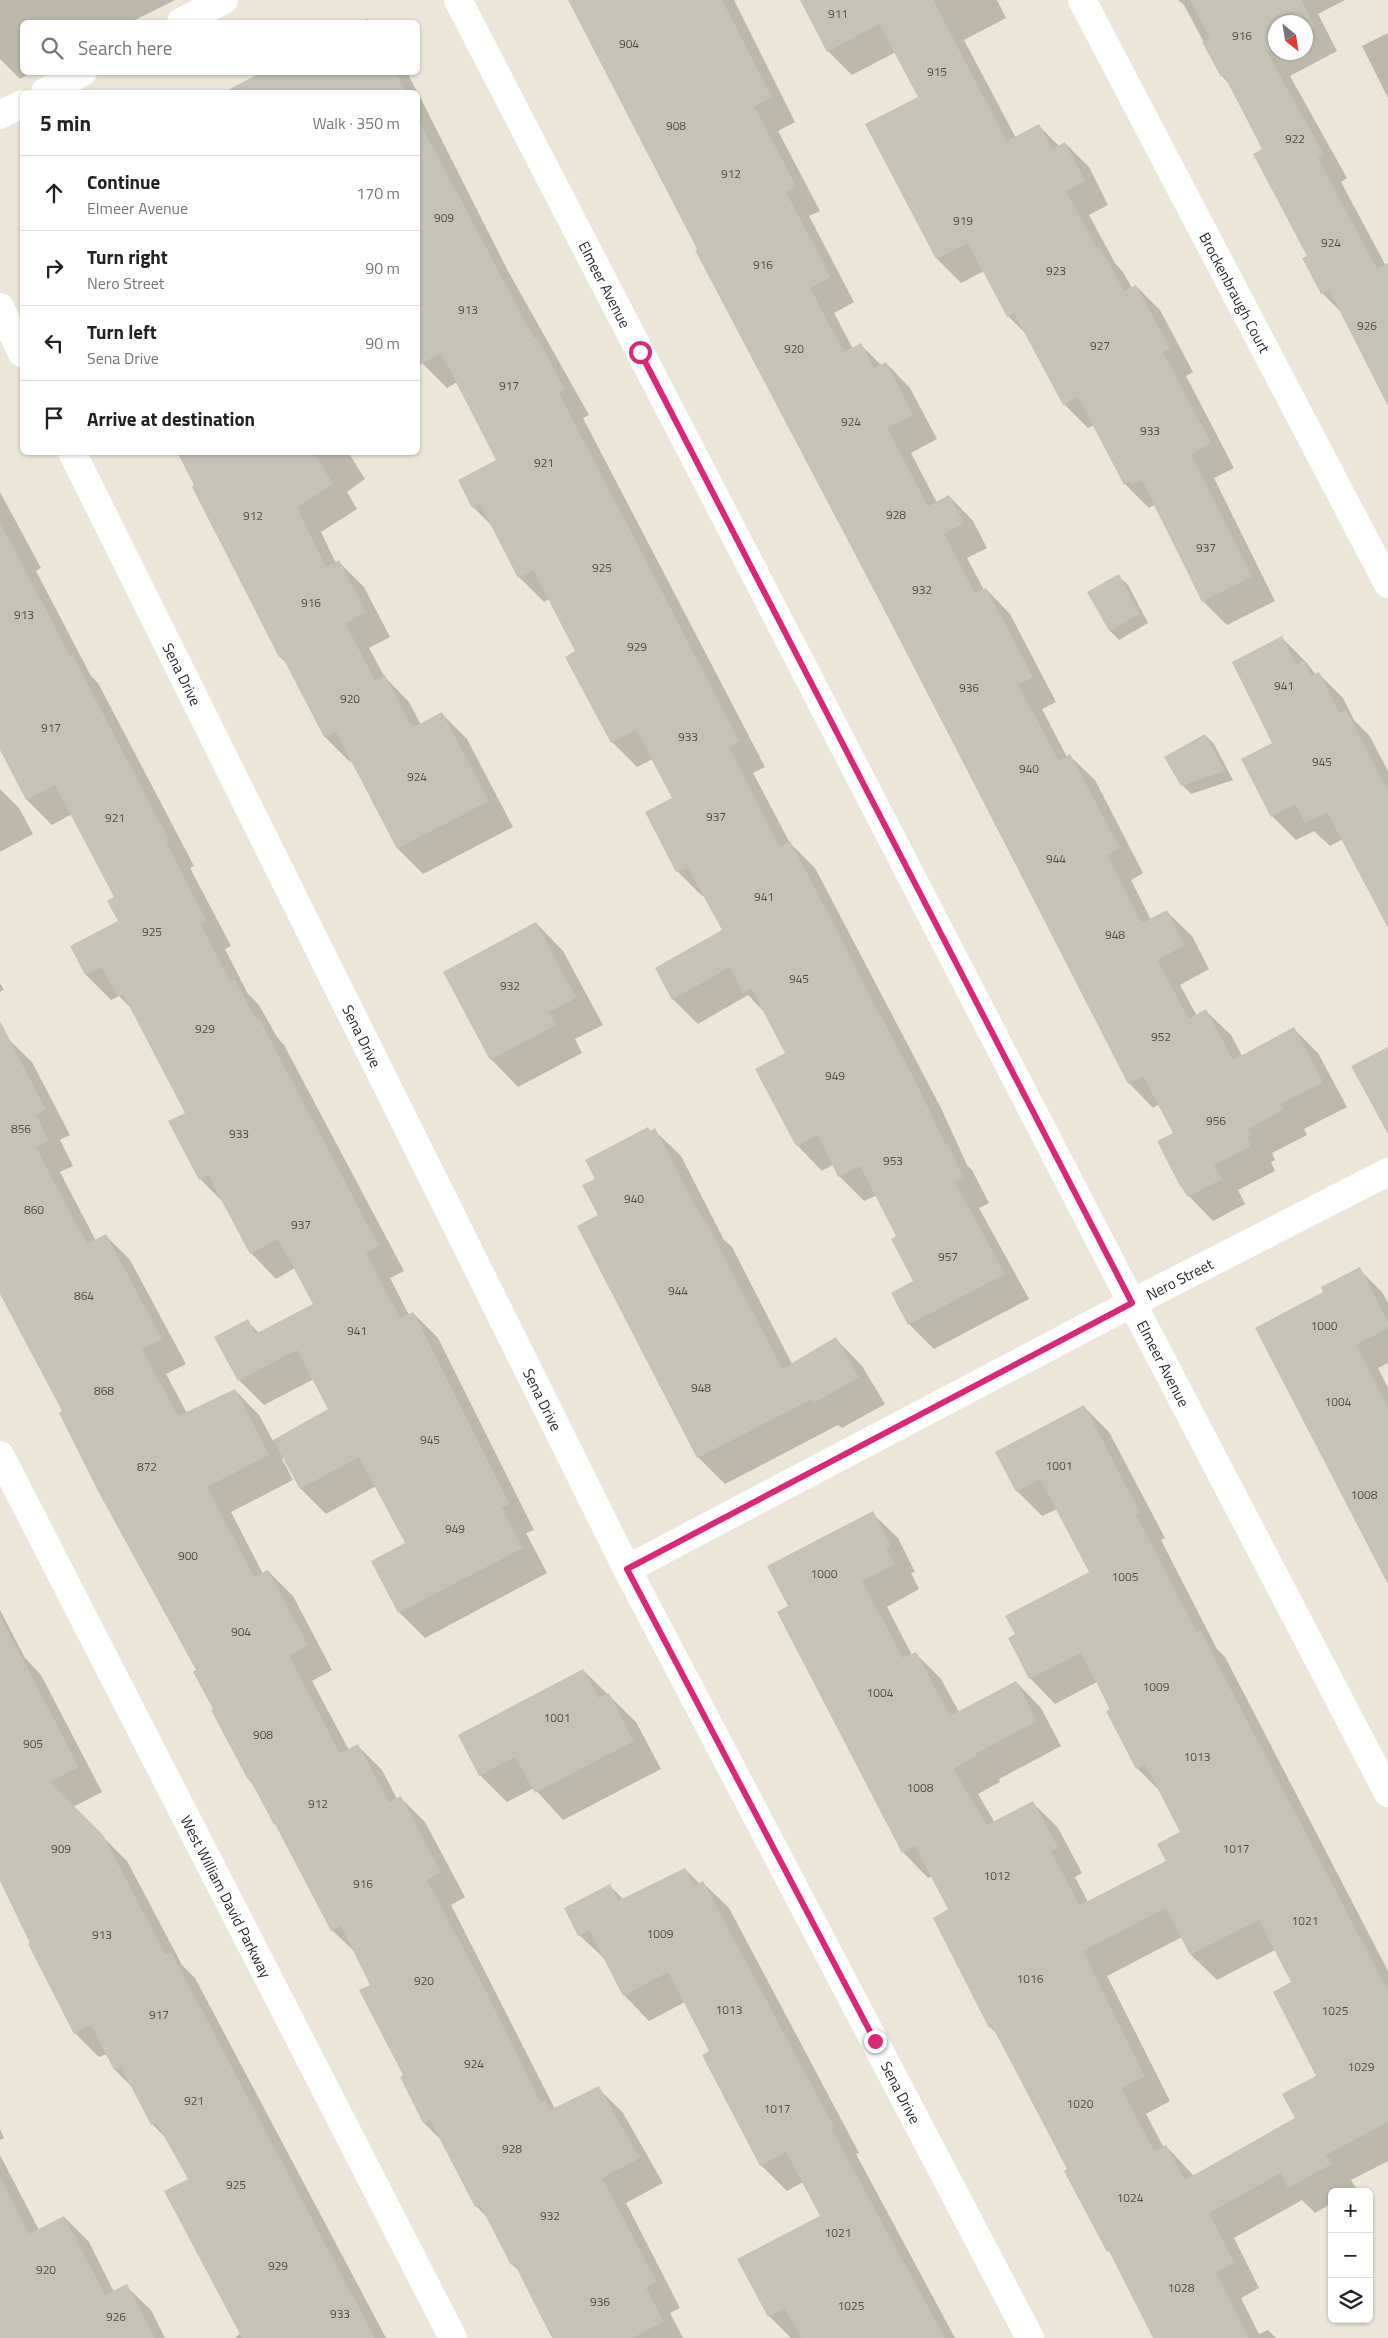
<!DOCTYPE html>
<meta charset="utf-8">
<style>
:root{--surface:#fff;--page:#f2f2f2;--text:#222;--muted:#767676;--line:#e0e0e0}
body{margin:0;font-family:"Titillium Web",sans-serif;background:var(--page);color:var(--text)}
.controls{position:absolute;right:15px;bottom:15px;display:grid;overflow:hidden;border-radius:8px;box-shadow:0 1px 4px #0004}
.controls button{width:45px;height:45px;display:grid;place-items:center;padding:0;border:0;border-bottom:1px solid var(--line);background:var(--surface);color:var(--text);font:25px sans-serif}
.compass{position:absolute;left:1268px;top:15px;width:45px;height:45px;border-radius:50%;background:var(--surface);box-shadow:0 1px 4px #0004;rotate:150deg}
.stop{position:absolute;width:15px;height:15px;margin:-11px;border:4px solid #db2777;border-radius:50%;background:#fff}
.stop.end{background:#db2777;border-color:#fff;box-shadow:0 1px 5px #0008}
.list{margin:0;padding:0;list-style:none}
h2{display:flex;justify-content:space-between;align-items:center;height:65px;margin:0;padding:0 20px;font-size:21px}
h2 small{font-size:16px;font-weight:400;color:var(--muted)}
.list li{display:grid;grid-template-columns:32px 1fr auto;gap:15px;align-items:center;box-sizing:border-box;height:75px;padding:0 20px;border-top:1px solid var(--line)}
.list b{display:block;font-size:19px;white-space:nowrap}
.list p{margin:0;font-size:16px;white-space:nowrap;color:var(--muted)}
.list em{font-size:16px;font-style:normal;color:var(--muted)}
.icon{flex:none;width:28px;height:28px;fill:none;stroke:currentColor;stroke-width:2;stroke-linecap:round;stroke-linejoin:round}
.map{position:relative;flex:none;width:1388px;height:2338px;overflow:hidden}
.search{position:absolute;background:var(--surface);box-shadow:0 1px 4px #0004;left:20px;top:20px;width:400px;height:55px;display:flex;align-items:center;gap:12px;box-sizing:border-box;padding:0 18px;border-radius:8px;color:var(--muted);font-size:19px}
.panel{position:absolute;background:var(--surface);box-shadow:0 1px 4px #0004;left:20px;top:90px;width:400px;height:365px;border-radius:8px}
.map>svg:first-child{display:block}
.shadow{fill:#0003;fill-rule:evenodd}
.building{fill:#c5c3b8;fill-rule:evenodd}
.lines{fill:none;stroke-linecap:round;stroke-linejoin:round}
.minor{stroke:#fff;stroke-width:28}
.route{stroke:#db2777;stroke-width:6}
.labels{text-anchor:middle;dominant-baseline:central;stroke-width:4.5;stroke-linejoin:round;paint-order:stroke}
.number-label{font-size:12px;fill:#4e4e4b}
.street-label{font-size:15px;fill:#272727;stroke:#fff}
</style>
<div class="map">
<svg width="1388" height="2338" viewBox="0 0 1388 2338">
<rect width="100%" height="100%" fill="#ebe6d8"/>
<!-- shadow -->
<g class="shadow">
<path d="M 0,0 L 175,0 L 131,22 L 22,22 L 22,72 L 33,72 L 20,79 L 0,59 Z"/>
<path d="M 569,0 L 734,0 L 795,122 L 778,131 L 820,211 L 809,216 L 854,302 L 834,313 L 853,349 L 861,345 L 882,366 L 886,363 L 910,388 L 937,439 L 911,453 L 937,503 L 949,496 L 973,521 L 987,548 L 967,558 L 984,590 L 986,589 L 1010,614 L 1056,702 L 1042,709 L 1067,757 L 1070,756 L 1095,780 L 1143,873 L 1131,880 L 1151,920 L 1167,912 L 1192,936 L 1209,969 L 1180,985 L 1197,1016 L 1206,1011 L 1231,1035 L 1242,1056 L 1294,1029 L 1318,1053 L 1347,1107 L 1304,1129 L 1307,1135 L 1272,1153 L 1275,1160 L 1271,1162 L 1275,1171 L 1238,1190 L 1245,1204 L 1213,1221 L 1189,1196 L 1174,1133 L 1159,1104 L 1153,1108 L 1129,1083 Z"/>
<path d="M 802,0 L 997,0 L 1006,18 L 964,40 L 1016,138 L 1039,126 L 1059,146 L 1065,143 L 1089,167 L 1108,205 L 1089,215 L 1115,263 L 1123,272 L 1132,288 L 1136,286 L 1160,310 L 1193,372 L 1186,376 L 1234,468 L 1214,478 L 1275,601 L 1227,625 L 1203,601 L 1154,505 L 1149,508 L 1125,484 L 1094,425 L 1088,428 L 1064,404 L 1027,335 L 1008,316 L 984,271 L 961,283 L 937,259 L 866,125 L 920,98 L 896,52 L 852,75 L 828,51 Z"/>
<path d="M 1178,0 L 1345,0 L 1318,14 L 1337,51 L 1290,76 L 1347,178 L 1341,182 L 1386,266 L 1388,265 L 1388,397 L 1342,313 L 1322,293 L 1264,149 L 1229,84 L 1222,76 L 1184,5 ZM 1276,22 L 1306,22 L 1306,52 L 1276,52 Z"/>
<path d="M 367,19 L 371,22 L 361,22 Z"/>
<path d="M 1388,33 L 1388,98 L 1362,46 Z"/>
<path d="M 265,72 L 407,72 L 417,92 L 264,92 L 256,77 Z"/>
<path d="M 418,93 L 508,271 L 589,415 L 583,418 L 765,767 L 753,773 L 790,843 L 815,868 L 941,1108 L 967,1165 L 972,1170 L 989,1203 L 979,1208 L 1029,1299 L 934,1349 L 909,1324 L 892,1293 L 915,1281 L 898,1236 L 877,1195 L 864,1201 L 839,1176 L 834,1164 L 822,1171 L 797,1145 L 757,1069 L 787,1053 L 766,1014 L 748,995 L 698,1024 L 673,999 L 723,930 L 705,895 L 702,896 L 677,871 L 674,798 L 653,759 L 637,767 L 612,742 L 577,652 L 549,599 L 544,602 L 519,577 L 494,528 L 473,507 L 460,480 L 497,461 L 457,382 L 447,388 L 422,363 L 418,354 Z"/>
<path d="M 178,452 L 348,452 L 365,479 L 347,492 L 357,509 L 321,532 L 336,563 L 339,562 L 364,587 L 390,637 L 369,648 L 384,676 L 409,702 L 421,725 L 442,714 L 467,739 L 513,827 L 423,874 L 398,849 L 352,761 L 350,762 L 325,737 L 288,665 L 280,657 Z"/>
<path d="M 0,492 L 41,568 L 36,571 L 91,676 L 98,683 L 194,866 L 190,868 L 231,946 L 225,949 L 248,994 L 259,1005 L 277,1037 L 284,1045 L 404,1271 L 390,1278 L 409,1315 L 413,1313 L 438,1338 L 534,1530 L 526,1533 L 547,1573 L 425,1638 L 399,1612 L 373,1562 L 407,1544 L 376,1486 L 326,1514 L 301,1489 L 284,1458 L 282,1459 L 293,1480 L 231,1512 L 263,1574 L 268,1571 L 293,1596 L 332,1670 L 312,1681 L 349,1750 L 357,1745 L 382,1770 L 397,1799 L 400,1797 L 425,1822 L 465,1897 L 451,1905 L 555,2109 L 598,2088 L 623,2113 L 663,2183 L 626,2203 L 680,2308 L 670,2313 L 683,2338 L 554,2338 L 519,2271 L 512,2264 L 489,2219 L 476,2206 L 442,2141 L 424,2123 L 402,2078 L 405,2076 L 372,1985 L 356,1953 L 332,1930 L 279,1828 L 249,1779 L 214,1710 L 198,1670 L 64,1412 L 0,1271 L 0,1031 L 32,1062 L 70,1135 L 60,1140 L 73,1166 L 60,1172 L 96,1241 L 106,1236 L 130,1260 L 186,1364 L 166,1374 L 187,1413 L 235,1390 L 259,1415 L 273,1441 L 330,1409 L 314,1379 L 264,1405 L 239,1380 L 247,1321 L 259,1333 L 315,1304 L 295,1268 L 276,1279 L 251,1253 L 224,1203 L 200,1179 L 186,1114 L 133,1010 L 119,996 L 111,1000 L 86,975 L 72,947 L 120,922 L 116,897 L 72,814 L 52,825 L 27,800 L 0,747 Z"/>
<path d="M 1118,576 L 1128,585 L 1148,623 L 1119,640 L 1110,631 Z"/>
<path d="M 1282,638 L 1306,662 L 1316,675 L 1319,674 L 1343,698 L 1354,720 L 1369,735 L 1388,771 L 1388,923 L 1343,839 L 1330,846 L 1314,831 L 1296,840 L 1272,816 L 1274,744 Z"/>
<path d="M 1205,735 L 1214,744 L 1233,780 L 1191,794 L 1182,785 Z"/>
<path d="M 0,789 L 19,808 L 33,834 L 0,852 Z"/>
<path d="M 536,923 L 563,951 L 603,1025 L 575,1039 L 582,1053 L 518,1087 L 491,1059 L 445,972 Z"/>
<path d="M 0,983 L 4,990 L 0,992 Z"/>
<path d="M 648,1129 L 651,1132 L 654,1130 L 681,1156 L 724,1240 L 732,1247 L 792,1364 L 836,1339 L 862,1366 L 885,1404 L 842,1428 L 838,1425 L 725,1484 L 698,1457 L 578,1226 L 600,1216 L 596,1179 Z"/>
<path d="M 1359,1269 L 1382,1292 L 1388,1303 L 1388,1363 L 1378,1368 L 1388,1388 L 1388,1584 L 1257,1328 L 1325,1292 Z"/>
<path d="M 1084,1407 L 1109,1432 L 1165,1538 L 1161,1540 L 1217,1649 L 1225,1657 L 1388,1971 L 1388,2161 L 1351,2180 L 1357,2190 L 1353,2192 L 1332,2192 L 1332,2203 L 1315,2213 L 1302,2200 L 1234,2238 L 1259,2288 L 1241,2298 L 1259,2334 L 1268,2330 L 1276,2338 L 1154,2338 L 999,2036 L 990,2027 L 950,1910 L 932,1876 L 928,1878 L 903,1852 L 790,1607 L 872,1513 L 898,1538 L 915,1572 L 911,1573 L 919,1589 L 887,1607 L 912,1655 L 915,1653 L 941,1679 L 959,1712 L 1016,1682 L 1041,1708 L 1061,1746 L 999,1779 L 1000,1782 L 978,1794 L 995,1823 L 1033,1803 L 1058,1828 L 1082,1873 L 1075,1877 L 1088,1902 L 1168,1861 L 1182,1833 L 1162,1793 L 1137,1768 L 1097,1682 L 1055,1704 L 1030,1678 L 1090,1573 L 1057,1509 L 1042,1516 L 1017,1491 ZM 1182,1937 L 1191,1955 L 1217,1980 L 1275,1950 L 1292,1983 L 1318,2076 L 1296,2118 L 1194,2176 L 1166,2146 L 1164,2148 L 1146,2114 L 1170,2101 L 1107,1976 Z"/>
<path d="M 0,1610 L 25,1658 L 41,1675 L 102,1792 L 73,1807 L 127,1861 L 182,1965 L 195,1978 L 386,2338 L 235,2338 L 241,2333 L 190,2179 L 167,2139 L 152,2124 L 134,2089 L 115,2070 L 107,2054 L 99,2057 L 75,2033 L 0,1878 Z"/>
<path d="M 583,1670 L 636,1722 L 661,1769 L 563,1820 L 534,1788 L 507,1802 L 480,1775 Z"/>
<path d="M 685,1869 L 700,1884 L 703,1883 L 729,1908 L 859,2153 L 856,2154 L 955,2338 L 791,2338 L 769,2316 L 822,2216 L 803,2182 L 787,2191 L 761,2165 L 711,2051 L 685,2002 L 649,2021 L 624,1995 L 606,1960 L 579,1935 L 610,1886 L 624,1900 Z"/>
<path d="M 0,2129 L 4,2138 L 0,2140 Z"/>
<path d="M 0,2155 L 39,2230 L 64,2217 L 89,2242 L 114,2292 L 126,2286 L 151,2310 L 165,2338 L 0,2338 Z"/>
</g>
<!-- building -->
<g class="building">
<path d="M 568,0 L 722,0 L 772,97 L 754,106 L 796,186 L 786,192 L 831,277 L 810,288 L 844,352 L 861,343 L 874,368 L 886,362 L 913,415 L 887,428 L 928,506 L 949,495 L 964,523 L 944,534 L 975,593 L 986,588 L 1033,677 L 1018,685 L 1059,761 L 1070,754 L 1120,848 L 1107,855 L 1142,923 L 1167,910 L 1185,945 L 1157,960 L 1189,1019 L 1206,1009 L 1233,1060 L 1294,1027 L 1323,1082 L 1281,1104 L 1283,1110 L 1248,1129 L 1251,1135 L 1247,1137 L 1251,1146 L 1214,1165 L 1222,1179 L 1188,1197 L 1179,1184 L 1157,1141 L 1173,1133 L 1143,1076 L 1128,1084 L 916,670 L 695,250 L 697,249 Z"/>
<path d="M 800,0 L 933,0 L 1007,141 L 1039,124 L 1052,149 L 1065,142 L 1085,181 L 1066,191 L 1097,248 L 1100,247 L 1124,291 L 1136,285 L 1170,348 L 1163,352 L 1211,443 L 1191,454 L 1252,577 L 1202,602 L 1142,480 L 1132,485 L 1130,481 L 1124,485 L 1078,397 L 1063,405 L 1014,313 L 1007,317 L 968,243 L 936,259 L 865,124 L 918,97 L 879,24 L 827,52 Z"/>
<path d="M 1190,0 L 1301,0 L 1315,27 L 1306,32 L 1306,22 L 1276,22 L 1276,48 L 1267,52 L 1324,155 L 1318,158 L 1377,269 L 1388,263 L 1388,406 L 1329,290 L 1321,294 L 1302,258 L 1307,256 L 1253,154 L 1262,149 L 1224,75 L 1221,77 L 1202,42 L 1210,38 Z"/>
<path d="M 262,72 L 396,72 L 405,92 L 224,92 Z"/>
<path d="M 418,119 L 534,338 L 537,337 L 565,390 L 559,393 L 740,742 L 729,747 L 780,847 L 790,841 L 833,922 L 871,998 L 916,1082 L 945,1144 L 948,1144 L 964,1178 L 955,1182 L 1005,1274 L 908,1325 L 891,1293 L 913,1281 L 891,1239 L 896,1236 L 860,1166 L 838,1177 L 818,1135 L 796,1146 L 755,1069 L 785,1053 L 751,988 L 743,993 L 730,967 L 672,1000 L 655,968 L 722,930 L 688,868 L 676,872 L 645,812 L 672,798 L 636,730 L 611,743 L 565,657 L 575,651 L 533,570 L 518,578 L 480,504 L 472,508 L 458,480 L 496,460 L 441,353 L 418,366 Z"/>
<path d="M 177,452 L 314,452 L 333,484 L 297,507 L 326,567 L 339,560 L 366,612 L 345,623 L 375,680 L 385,675 L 412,728 L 442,712 L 489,801 L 397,849 L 336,732 L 324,737 L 282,656 L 279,657 L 192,487 L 194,485 Z"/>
<path d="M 0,522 L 71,658 L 73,656 L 169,840 L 166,842 L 206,920 L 201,924 L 230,981 L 234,979 L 256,1019 L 259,1018 L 379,1246 L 366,1253 L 400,1318 L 413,1312 L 509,1504 L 502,1508 L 523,1548 L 398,1613 L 371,1561 L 405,1543 L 359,1457 L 300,1489 L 273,1440 L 328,1409 L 297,1350 L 238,1381 L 214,1337 L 248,1319 L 255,1334 L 313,1304 L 278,1239 L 250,1254 L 208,1175 L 199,1180 L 168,1121 L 185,1113 L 123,994 L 118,997 L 102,967 L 85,975 L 70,946 L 118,921 L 107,901 L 114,897 L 55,785 L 26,800 L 0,750 Z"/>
<path d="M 1119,574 L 1140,614 L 1109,631 L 1087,592 Z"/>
<path d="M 1282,636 L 1297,665 L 1304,661 L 1312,676 L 1319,672 L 1340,713 L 1346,710 L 1388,791 L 1388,928 L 1327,812 L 1305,823 L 1295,804 L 1271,817 L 1241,759 L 1272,743 L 1232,662 Z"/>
<path d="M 1205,734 L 1225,771 L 1181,786 L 1164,757 Z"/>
<path d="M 536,922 L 576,998 L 549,1012 L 556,1025 L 490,1060 L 443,972 Z"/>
<path d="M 0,1021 L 46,1110 L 36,1115 L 49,1141 L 36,1147 L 87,1244 L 106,1234 L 162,1339 L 142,1349 L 178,1416 L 235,1389 L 269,1455 L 207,1487 L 254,1577 L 268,1570 L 308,1645 L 289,1656 L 340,1753 L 358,1744 L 389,1802 L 401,1796 L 441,1872 L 427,1880 L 483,1985 L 541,2103 L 545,2100 L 550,2110 L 599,2086 L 640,2158 L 602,2178 L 657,2282 L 646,2288 L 664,2321 L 633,2338 L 552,2338 L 514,2263 L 511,2265 L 480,2205 L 475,2207 L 430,2120 L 423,2123 L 400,2077 L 403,2075 L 359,1990 L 370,1985 L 341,1926 L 331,1931 L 275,1824 L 274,1825 L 250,1779 L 248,1780 L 211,1710 L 213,1709 L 193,1672 L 196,1670 L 98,1491 L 59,1413 L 62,1411 L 0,1294 Z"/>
<path d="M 1388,1047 L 1388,1134 L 1351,1066 Z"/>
<path d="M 648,1127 L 650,1131 L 655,1128 L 703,1220 L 705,1219 L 782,1369 L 836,1337 L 859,1377 L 814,1403 L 812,1399 L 697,1458 L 577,1226 L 598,1215 L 582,1185 L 595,1179 L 585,1160 Z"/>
<path d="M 1360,1267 L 1388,1322 L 1388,1328 L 1356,1345 L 1388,1408 L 1388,1584 L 1255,1328 L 1323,1292 L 1321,1287 Z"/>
<path d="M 1084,1405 L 1140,1512 L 1136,1514 L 1197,1632 L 1200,1630 L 1388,1991 L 1388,2122 L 1326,2155 L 1332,2164 L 1288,2188 L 1281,2173 L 1209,2213 L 1235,2263 L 1216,2272 L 1249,2338 L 1153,2338 L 1109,2251 L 1107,2252 L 1064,2171 L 1067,2169 L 992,2026 L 989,2028 L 933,1918 L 948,1909 L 915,1846 L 902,1853 L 777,1612 L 788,1606 L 767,1566 L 873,1511 L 891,1546 L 886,1548 L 895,1564 L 862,1581 L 903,1658 L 916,1652 L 950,1716 L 1016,1681 L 1037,1721 L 975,1754 L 976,1756 L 953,1769 L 987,1825 L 1033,1801 L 1058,1847 L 1051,1852 L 1080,1905 L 1166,1861 L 1157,1844 L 1180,1832 L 1145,1764 L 1136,1769 L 1106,1711 L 1110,1709 L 1081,1653 L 1029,1679 L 1008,1638 L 1015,1634 L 1005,1616 L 1089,1572 L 1040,1479 L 1016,1492 L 995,1452 ZM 1166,1908 L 1190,1955 L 1259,1920 L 1291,1982 L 1273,1992 L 1316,2076 L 1282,2094 L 1295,2118 L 1185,2180 L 1166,2145 L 1154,2151 L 1121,2088 L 1145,2076 L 1083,1951 Z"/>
<path d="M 0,1616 L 79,1767 L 50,1782 L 103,1835 L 166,1955 L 171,1952 L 375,2338 L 242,2338 L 164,2191 L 188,2179 L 156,2122 L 151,2125 L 121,2067 L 114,2070 L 91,2025 L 74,2034 L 28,1944 L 30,1943 L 0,1881 Z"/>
<path d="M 583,1669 L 599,1698 L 609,1693 L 634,1741 L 535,1793 L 515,1757 L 479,1776 L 458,1735 Z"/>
<path d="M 685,1868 L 694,1886 L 703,1881 L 834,2127 L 831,2128 L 945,2338 L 801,2338 L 785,2308 L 768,2317 L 737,2259 L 820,2216 L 786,2152 L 760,2166 L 702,2055 L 709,2051 L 668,1972 L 623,1996 L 589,1930 L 578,1936 L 564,1908 L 610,1884 L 618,1901 Z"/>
<path d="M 0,2176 L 29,2234 L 64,2216 L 105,2295 L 127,2284 L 155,2338 L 0,2338 Z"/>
</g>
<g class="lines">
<!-- minor -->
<g class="minor">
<path id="s1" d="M 458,0 L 1132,1303 L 1388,1793"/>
<path id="s2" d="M 1082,0 L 1388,584"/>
<path d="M 181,22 L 224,0"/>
<path d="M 45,92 L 83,72"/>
<path d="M 0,115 L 22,104"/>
<path d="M 0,307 L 22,353"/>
<path id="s3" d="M 72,452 L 627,1569 L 1030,2338"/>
<path id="s4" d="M 0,1455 L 453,2338"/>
<path id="s5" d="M 627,1569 L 1132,1303 L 1388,1172"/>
</g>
</g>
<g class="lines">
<!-- route -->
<path class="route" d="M 640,352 L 1132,1303 L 627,1569 L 875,2041"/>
</g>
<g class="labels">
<!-- number labels -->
<g class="number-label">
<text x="838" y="13">911</text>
<text x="1242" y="35">916</text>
<text x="629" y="43">904</text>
<text x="937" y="71">915</text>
<text x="676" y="125">908</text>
<text x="1295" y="138">922</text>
<text x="731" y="173">912</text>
<text x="444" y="217">909</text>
<text x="963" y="220">919</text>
<text x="1331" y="242">924</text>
<text x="763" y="264">916</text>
<text x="1056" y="270">923</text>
<text x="468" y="309">913</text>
<text x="1367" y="325">926</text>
<text x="1100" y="345">927</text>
<text x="794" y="348">920</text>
<text x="509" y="385">917</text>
<text x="851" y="421">924</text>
<text x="1150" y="430">933</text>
<text x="544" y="462">921</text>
<text x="896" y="514">928</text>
<text x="253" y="515">912</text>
<text x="1206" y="547">937</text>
<text x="602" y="567">925</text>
<text x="922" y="589">932</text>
<text x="311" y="602">916</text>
<text x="24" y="614">913</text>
<text x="637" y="646">929</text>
<text x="1284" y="685">941</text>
<text x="969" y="687">936</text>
<text x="350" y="698">920</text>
<text x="51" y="727">917</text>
<text x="688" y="736">933</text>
<text x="1322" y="761">945</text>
<text x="1029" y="768">940</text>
<text x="417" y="776">924</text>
<text x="716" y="816">937</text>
<text x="115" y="817">921</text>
<text x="1056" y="858">944</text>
<text x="764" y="896">941</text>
<text x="152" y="931">925</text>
<text x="1115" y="934">948</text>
<text x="799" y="978">945</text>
<text x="510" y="985">932</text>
<text x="205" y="1028">929</text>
<text x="1161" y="1036">952</text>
<text x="835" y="1075">949</text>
<text x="1216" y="1120">956</text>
<text x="21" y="1128">856</text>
<text x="239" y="1133">933</text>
<text x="893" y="1160">953</text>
<text x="634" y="1198">940</text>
<text x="34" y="1209">860</text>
<text x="301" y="1224">937</text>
<text x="948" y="1256">957</text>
<text x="678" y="1290">944</text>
<text x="84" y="1295">864</text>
<text x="1324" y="1325">1000</text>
<text x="357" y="1330">941</text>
<text x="701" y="1387">948</text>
<text x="104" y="1390">868</text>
<text x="1338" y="1401">1004</text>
<text x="430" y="1439">945</text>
<text x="1059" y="1465">1001</text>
<text x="147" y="1466">872</text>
<text x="1364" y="1494">1008</text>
<text x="455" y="1528">949</text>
<text x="188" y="1555">900</text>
<text x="824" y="1573">1000</text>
<text x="1125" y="1576">1005</text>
<text x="241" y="1631">904</text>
<text x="1156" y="1686">1009</text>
<text x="880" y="1692">1004</text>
<text x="557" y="1717">1001</text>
<text x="263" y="1734">908</text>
<text x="33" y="1743">905</text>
<text x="1197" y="1756">1013</text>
<text x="920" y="1787">1008</text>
<text x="318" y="1803">912</text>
<text x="61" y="1848">909</text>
<text x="1236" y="1848">1017</text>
<text x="997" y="1875">1012</text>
<text x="363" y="1883">916</text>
<text x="1305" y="1920">1021</text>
<text x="660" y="1933">1009</text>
<text x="102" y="1934">913</text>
<text x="1030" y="1978">1016</text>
<text x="424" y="1980">920</text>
<text x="729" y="2009">1013</text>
<text x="1335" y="2010">1025</text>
<text x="159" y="2014">917</text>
<text x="474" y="2063">924</text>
<text x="1361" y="2066">1029</text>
<text x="194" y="2100">921</text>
<text x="1080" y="2103">1020</text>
<text x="777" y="2108">1017</text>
<text x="512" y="2148">928</text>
<text x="236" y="2184">925</text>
<text x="1130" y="2197">1024</text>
<text x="550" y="2215">932</text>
<text x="838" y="2232">1021</text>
<text x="278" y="2265">929</text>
<text x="46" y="2269">920</text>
<text x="1181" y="2287">1028</text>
<text x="600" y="2301">936</text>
<text x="851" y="2305">1025</text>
<text x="340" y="2313">933</text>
<text x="116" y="2316">926</text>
</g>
<!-- street labels -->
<g class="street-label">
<text stroke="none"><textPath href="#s1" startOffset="320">Elmeer Avenue</textPath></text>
<text stroke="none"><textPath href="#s2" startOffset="330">Brockenbraugh Court</textPath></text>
<text stroke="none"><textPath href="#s3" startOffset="248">Sena Drive</textPath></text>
<text stroke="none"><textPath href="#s3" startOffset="652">Sena Drive</textPath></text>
<text stroke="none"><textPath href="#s5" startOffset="624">Nero Street</textPath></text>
<text stroke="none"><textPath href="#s1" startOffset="1535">Elmeer Avenue</textPath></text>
<text stroke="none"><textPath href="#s3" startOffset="1058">Sena Drive</textPath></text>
<text stroke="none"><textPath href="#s4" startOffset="496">West William David Parkway</textPath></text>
<text stroke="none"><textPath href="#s3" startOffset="1838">Sena Drive</textPath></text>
</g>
</g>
</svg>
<div class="controls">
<button>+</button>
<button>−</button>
<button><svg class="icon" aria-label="layers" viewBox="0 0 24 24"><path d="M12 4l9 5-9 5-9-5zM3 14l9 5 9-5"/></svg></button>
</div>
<svg class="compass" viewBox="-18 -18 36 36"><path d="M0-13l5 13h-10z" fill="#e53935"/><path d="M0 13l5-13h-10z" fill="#767676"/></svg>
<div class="stop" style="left:640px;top:352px"></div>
<div class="stop end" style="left:875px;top:2041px"></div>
<div class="search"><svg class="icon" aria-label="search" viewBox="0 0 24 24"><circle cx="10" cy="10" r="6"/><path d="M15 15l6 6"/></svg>Search here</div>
<section class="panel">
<h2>5 min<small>Walk · 350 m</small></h2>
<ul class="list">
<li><svg class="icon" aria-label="ahead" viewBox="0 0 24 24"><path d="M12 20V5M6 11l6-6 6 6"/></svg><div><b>Continue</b><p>Elmeer Avenue</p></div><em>170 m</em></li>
<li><svg class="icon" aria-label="right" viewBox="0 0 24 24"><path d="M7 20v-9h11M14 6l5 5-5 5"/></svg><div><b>Turn right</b><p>Nero Street</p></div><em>90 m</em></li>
<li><svg class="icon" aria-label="left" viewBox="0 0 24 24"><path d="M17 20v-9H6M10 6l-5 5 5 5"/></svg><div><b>Turn left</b><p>Sena Drive</p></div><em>90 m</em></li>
<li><svg class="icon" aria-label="arrive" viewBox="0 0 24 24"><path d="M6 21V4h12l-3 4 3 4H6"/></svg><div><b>Arrive at destination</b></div></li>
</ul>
</section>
</div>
